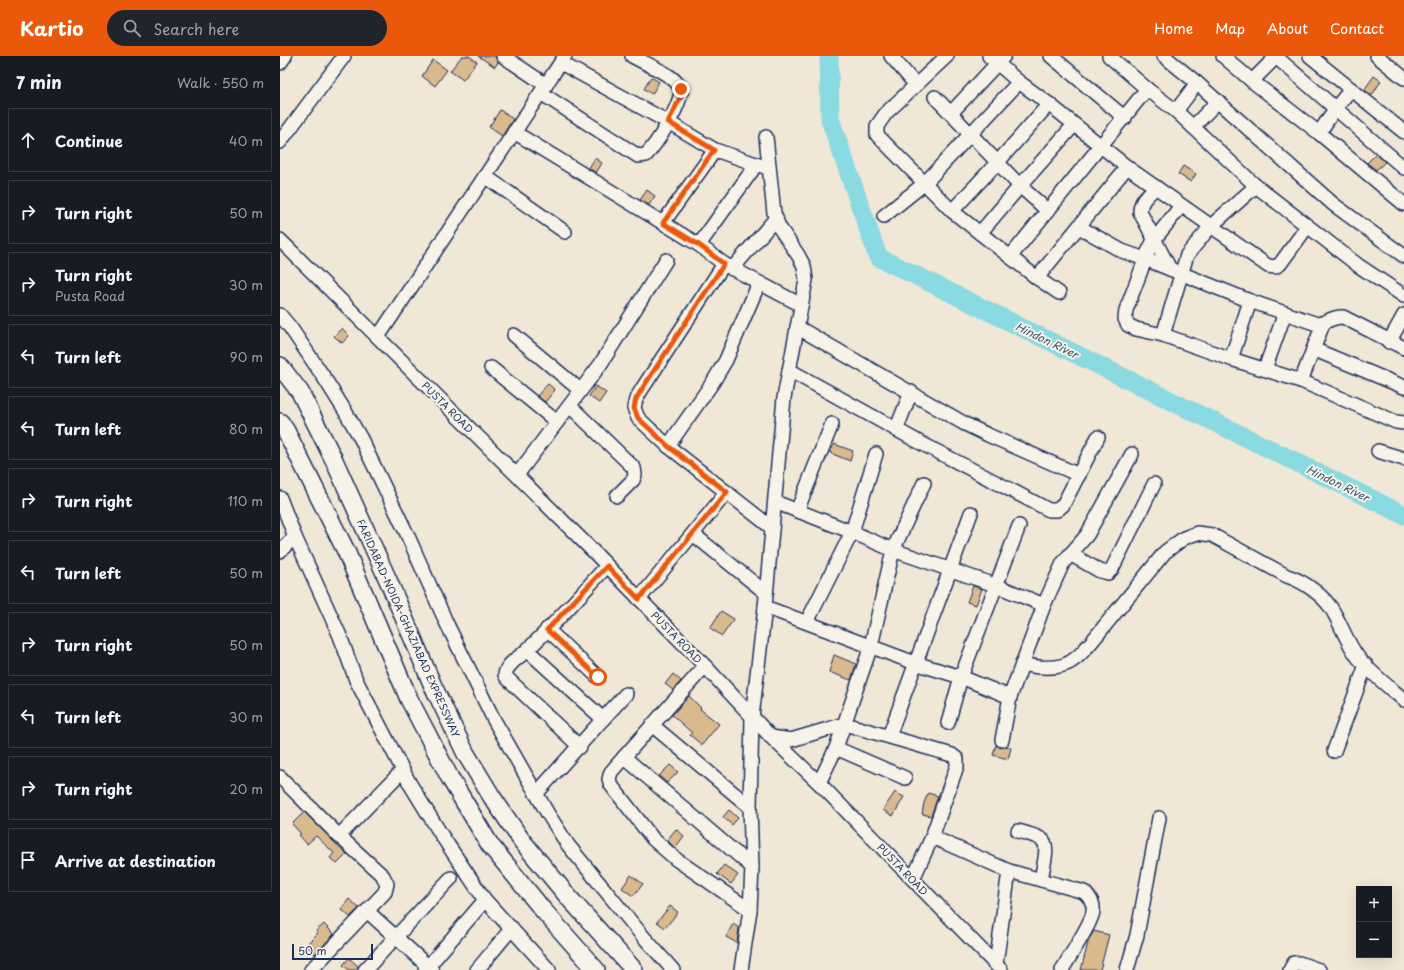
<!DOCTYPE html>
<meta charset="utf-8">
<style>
:root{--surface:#171b24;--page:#20242c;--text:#f1f3f6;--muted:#9ea1a6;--line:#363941;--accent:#ea580c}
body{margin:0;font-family:"Playpen Sans",sans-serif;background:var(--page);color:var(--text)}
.controls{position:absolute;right:12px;bottom:12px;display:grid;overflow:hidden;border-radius:0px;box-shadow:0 4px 16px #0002}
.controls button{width:36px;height:36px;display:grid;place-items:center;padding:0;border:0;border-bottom:1px solid var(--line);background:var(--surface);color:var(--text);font:20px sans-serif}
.scale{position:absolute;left:12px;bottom:10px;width:81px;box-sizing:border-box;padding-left:4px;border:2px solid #1b2f5e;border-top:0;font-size:11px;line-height:14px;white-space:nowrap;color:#1b2f5e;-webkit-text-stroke:3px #f7f3e8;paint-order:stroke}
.stop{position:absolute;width:12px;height:12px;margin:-9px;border:3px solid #ea580c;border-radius:50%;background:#fff}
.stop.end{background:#ea580c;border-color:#fff;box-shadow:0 1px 4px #0008}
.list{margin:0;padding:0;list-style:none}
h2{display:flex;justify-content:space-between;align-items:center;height:52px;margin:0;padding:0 16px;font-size:17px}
h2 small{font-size:13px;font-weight:400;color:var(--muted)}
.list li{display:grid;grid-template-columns:26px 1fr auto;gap:12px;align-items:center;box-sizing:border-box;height:64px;margin:0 8px 8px;padding:0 8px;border:1px solid var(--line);border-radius:0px}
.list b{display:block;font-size:15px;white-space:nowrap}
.list p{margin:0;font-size:13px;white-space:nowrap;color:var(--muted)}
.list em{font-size:13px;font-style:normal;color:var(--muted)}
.icon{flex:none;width:22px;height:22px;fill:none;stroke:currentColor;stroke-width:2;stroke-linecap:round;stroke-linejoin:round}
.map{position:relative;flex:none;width:1124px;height:914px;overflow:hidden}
header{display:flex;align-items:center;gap:24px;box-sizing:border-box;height:56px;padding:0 20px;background:var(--accent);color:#fff}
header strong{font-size:19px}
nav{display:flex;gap:22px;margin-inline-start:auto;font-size:14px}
.search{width:280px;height:36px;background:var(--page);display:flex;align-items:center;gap:10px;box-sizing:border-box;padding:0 14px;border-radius:22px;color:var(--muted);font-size:15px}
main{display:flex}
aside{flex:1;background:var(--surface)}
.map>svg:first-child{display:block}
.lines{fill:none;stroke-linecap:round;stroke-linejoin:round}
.river{stroke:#89dae1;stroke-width:19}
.building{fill:#dab98d;stroke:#1b2f5e}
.minor-casing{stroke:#1b2f5e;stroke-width:16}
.major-casing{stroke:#1b2f5e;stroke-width:20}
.minor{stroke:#f7f3e8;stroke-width:13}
.major{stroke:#f7f3e8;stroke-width:17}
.route{stroke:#ea580c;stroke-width:5}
.labels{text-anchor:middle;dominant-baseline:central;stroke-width:4;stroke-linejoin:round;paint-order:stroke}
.street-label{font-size:10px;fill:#1b2f5e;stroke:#f7f3e8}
.water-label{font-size:11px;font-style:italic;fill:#315178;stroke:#f7f3e8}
</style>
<header>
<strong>Kartio</strong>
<div class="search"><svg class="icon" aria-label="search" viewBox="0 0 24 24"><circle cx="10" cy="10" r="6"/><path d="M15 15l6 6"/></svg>Search here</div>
<nav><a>Home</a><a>Map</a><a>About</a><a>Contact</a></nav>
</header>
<main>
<aside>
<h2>7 min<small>Walk · 550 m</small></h2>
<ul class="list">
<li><svg class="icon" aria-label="ahead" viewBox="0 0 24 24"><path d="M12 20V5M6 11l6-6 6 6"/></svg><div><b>Continue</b></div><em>40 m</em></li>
<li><svg class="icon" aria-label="right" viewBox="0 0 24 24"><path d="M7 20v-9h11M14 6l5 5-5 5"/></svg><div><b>Turn right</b></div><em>50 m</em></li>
<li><svg class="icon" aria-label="right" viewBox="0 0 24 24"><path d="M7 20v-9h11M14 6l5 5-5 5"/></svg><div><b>Turn right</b><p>Pusta Road</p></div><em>30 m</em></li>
<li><svg class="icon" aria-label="left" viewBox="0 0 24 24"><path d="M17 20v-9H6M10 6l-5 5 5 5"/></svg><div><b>Turn left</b></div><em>90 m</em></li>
<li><svg class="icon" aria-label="left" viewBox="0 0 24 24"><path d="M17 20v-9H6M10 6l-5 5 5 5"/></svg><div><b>Turn left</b></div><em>80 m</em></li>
<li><svg class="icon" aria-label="right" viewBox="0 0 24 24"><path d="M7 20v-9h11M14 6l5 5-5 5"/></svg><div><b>Turn right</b></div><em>110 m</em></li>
<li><svg class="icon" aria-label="left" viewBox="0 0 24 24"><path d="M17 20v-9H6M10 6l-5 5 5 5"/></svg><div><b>Turn left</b></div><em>50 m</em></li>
<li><svg class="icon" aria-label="right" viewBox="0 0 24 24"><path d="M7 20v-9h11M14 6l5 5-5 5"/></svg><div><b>Turn right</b></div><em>50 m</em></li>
<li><svg class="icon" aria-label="left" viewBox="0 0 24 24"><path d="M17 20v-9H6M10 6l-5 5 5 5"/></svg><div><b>Turn left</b></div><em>30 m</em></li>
<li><svg class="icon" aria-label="right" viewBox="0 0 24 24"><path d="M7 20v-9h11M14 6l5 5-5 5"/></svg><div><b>Turn right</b></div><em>20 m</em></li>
<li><svg class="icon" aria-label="arrive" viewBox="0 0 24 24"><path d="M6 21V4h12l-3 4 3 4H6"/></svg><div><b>Arrive at destination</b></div></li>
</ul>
</aside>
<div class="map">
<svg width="1124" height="914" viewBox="0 0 1124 914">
<rect width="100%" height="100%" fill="#f1e7d6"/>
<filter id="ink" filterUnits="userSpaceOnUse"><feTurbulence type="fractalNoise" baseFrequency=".025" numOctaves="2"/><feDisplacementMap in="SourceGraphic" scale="8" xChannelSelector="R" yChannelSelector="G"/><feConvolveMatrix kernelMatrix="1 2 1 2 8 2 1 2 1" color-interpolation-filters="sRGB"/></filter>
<g filter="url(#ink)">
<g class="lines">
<!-- river -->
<path class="river" d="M 549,0 L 550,63 L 598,201 L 1124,459"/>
</g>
<!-- building -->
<g class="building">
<path d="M 182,0 L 189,0 L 197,6 L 183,24 L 170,15 Z"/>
<path d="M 198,0 L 215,0 L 218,6 L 215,11 Z"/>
<path d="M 153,4 L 167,14 L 155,30 L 142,20 Z"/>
<path d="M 1094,20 L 1101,25 L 1092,39 L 1084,34 Z"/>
<path d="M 371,21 L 379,26 L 372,38 L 364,33 Z"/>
<path d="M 220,54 L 233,63 L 222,80 L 209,71 Z"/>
<path d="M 1096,98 L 1105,106 L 1096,114 L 1087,107 Z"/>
<path d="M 315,102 L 322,107 L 316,117 L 309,112 Z"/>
<path d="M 903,110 L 916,118 L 911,126 L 898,118 Z"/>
<path d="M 367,134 L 375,140 L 369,149 L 360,144 Z"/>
<path d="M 62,272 L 69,280 L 62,287 L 54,280 Z"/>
<path d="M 268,328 L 275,334 L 265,346 L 257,340 Z"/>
<path d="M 316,330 L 326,337 L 319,347 L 309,340 Z"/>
<path d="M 554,388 L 573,395 L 570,405 L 550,397 Z"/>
<path d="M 693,530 L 702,533 L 696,549 L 687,546 Z"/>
<path d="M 441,555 L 454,563 L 442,580 L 430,572 Z"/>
<path d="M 554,599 L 576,608 L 571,624 L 549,616 Z"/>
<path d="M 393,618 L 401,625 L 393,634 L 385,628 Z"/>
<path d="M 409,640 L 421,652 L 420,653 L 439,668 L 422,689 L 410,679 L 412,677 L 392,659 Z"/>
<path d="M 716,689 L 721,692 L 727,690 L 731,692 L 728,703 L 713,699 Z"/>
<path d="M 390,709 L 398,716 L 387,727 L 379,720 Z"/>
<path d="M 615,736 L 624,741 L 613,760 L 603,754 Z"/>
<path d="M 648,737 L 658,740 L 651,760 L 642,758 L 644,747 Z"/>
<path d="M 449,754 L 458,762 L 452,769 L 443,761 Z"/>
<path d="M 24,756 L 67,798 L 57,808 L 50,802 L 54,797 L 36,780 L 27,788 L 19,779 L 21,778 L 12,768 Z"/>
<path d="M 396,773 L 404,780 L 395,792 L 387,784 Z"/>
<path d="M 444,809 L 458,819 L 451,828 L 437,818 Z"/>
<path d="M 351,819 L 363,828 L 353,840 L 342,832 Z"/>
<path d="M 69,843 L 79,852 L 70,861 L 61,853 Z"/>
<path d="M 390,850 L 398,856 L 385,872 L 377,866 Z"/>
<path d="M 44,868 L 54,878 L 35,898 L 26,889 L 38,877 L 36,875 Z"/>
<path d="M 453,868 L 459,872 L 457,887 L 446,881 Z"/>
<path d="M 814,875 L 829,879 L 820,914 L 801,914 L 809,883 Z"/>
<path d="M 69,902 L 78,910 L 77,914 L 69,914 L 63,909 Z"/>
</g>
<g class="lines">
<defs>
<g id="minor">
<path d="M 223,0 L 266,29"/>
<path d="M 611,0 L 635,28"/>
<path d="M 667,0 L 606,57 L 597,70 L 597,79 L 672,155 L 757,222 L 779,237"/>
<path d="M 709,0 L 739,26 L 769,48 L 847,111 L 988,210 L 995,211 L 1000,208 L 1027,171"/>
<path d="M 771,0 L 845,62"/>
<path d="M 829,0 L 867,33 L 896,55 L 976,130 L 1079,210 L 1124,240"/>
<path d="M 884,0 L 917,27 L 1053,148 L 1124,200"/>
<path d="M 943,0 L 972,25 L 1039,77 L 1124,148"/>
<path d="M 995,0 L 1124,112"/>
<path d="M 1030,0 L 1124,76"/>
<path d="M 1097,0 L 1124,22"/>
<path d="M 0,7 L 5,0"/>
<path d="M 281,7 L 388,66 L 435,94 L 488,112"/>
<path d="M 972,25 L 997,0"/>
<path d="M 261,37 L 358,100 L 366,99 C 378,86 395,58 400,41 C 402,36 401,31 397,27 C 389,17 364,7 352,0"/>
<path d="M 655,41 L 740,130 L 768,155"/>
<path d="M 896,55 L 917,27"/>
<path d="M 671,57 L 724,0"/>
<path d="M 913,71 L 938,45"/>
<path d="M 234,76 L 383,167 L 419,189 L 444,208 L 521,249"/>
<path d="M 1039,77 L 1055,53 L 1071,33"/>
<path d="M 0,86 L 64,0"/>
<path d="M 205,120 L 285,176"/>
<path d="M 876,131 C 868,139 860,144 860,156 L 890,213"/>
<path d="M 901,150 L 874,184 L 868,196 L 846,254 L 845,263 L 848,269 L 856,273 L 883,279 L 951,303 L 1021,325 L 1116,366 L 1124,367"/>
<path d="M 672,155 L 717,107 L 769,48"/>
<path d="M 604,160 L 645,127 L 739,26"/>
<path d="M 383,167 L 435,94"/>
<path d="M 799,171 L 842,195 L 865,203 L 970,245 L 1037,268 C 1047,267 1053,260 1063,261 L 1124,292"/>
<path d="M 700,177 L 740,130 L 794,69"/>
<path d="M 0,184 L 308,490 L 425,610 L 491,681 L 539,727 L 721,914"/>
<path d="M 419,189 L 476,109"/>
<path d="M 730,201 L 867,33"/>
<path d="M 444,208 L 362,333 L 356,343 L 354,352 L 358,362 L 388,390 L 492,472"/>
<path d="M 452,213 L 496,162"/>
<path d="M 757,222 L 847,111"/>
<path d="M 0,259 L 10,271 L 43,320 L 65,355 L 81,383 L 127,478 L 166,566 L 214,664 L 268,758 L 288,789 L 315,822 L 361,878 L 393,914"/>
<path d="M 517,271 L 685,368 L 708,379 L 799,419"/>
<path d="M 234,279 L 300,334"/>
<path d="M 883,279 L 907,199 L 931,170 L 976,130"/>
<path d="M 98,281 L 285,0"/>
<path d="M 1109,286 L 1124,259"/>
<path d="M 1033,293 L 1124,331"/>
<path d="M 951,303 L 970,245"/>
<path d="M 211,312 L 277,366"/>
<path d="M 985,313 L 1005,257"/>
<path d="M 509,314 L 637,385 L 769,454 L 777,454 L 783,449 L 818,381"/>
<path d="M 1021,325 L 1043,268"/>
<path d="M 290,350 L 354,412 L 355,419 L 353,424 L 337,440"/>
<path d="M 616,374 L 631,336"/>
<path d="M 388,390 L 433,326 L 446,304 L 479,227"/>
<path d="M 1098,395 L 1124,403"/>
<path d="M 237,419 L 320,309 L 386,204"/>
<path d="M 0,442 L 15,481 L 60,580 L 76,624 L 130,728 L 162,780 L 205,844 L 269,914"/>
<path d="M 495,446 L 572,476 L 613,494 L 715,529 L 764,549"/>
<path d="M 517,455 L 552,368"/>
<path d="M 413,478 L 486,537"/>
<path d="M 0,495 L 15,481"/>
<path d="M 790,498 L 820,515 L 828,517 L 832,513 L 874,428"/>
<path d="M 359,543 L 447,436"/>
<path d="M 485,551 L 635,607 L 681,621 L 730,641"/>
<path d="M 527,566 L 572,476 L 596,398"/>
<path d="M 267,573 L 318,621"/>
<path d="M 247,594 L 323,663 L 346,638"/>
<path d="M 742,608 C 759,612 782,615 796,602 C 801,598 805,593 809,589 L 885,496 L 904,482 L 917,477 L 932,479 L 1007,520 C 1024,525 1046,541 1054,557 C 1062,571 1067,586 1077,600 C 1090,617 1108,630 1124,644"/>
<path d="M 425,610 L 344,701 L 331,716 L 329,723 L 331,729 L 373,783 L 397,804 L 470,854"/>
<path d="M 668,667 L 681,621 L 739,470"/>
<path d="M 372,669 L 470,751"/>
<path d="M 609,680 L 691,457"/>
<path d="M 491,681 L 511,684 L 565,668 L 672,699 L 677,703 L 677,710 L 652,781 L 633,823"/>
<path d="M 722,684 L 730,641 L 764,549 L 783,507 L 807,479 L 852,398"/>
<path d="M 300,691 L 228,623 L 225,619 C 226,608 239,602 247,594 C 275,568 301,538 327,510"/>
<path d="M 556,692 L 625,722"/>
<path d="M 1054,695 L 1086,609"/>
<path d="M 344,701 L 472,811"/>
<path d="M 0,721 L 59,780 L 103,820 L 107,828 L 105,836 L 31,914"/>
<path d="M 539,727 L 556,692 L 591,590 L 613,494 L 644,427"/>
<path d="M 256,738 L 323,663"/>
<path d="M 738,775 C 745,777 754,779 761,783 C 771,788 762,814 761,824"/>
<path d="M 59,780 L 122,715"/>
<path d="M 652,781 L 729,815 L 804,836 C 809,841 814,846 813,855 C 813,865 788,903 782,914"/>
<path d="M 87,855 L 152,914"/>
<path d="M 716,908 L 729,815"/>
<path d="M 85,914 L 171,822"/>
<path d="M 145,914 L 205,844"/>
<path d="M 197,914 L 232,872"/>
<path d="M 461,914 L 470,854 L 472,811 L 470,751 L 472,661 L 485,551 L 504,342 L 526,224 L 524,210 L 518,199 L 499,171 L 494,157 L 486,81"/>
<path d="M 847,914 L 857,879 L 879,762"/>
<path d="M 1010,914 L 1014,907 L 1019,907 L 1039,914"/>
</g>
<g id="major">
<path d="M 0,310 L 20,336 L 54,404 L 108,524 L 153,630 L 186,698 L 212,741 L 242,785 L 290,843 L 354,914"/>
<path d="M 0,366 L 6,375 L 66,495 L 129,643 L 170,722 L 210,789 L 263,854 L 316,914"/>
</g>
</defs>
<!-- minor casing -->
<use href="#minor" class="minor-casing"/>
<!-- major casing -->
<use href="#major" class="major-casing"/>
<!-- minor -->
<use href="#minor" class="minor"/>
<!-- major -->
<use href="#major" class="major"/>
</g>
</g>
<g class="lines" filter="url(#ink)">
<!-- route -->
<path class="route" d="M 318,621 L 267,574 L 327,510 L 359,543 L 447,436 L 388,390 L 358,362 L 354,352 L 356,343 L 362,333 L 444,208 L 419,189 L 383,167 L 434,94 L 388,66 L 401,40 L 401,33"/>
</g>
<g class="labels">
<!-- street labels -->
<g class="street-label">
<text transform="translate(168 351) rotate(45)">PUSTA ROAD</text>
<text transform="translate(129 572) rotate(66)">FARIDABAD-NOIDA-GHAZIABAD EXPRESSWAY</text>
<text transform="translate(397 581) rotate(46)">PUSTA ROAD</text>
<text transform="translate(623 813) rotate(46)">PUSTA ROAD</text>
</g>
<!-- water labels -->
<g class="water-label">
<text transform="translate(767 284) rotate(26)">Hindon River</text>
<text transform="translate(1058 427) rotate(26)">Hindon River</text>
</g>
</g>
</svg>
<div class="controls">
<button>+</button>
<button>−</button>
</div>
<div class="scale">50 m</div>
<div class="stop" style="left:318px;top:621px"></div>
<div class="stop end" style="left:401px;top:33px"></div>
</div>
</main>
